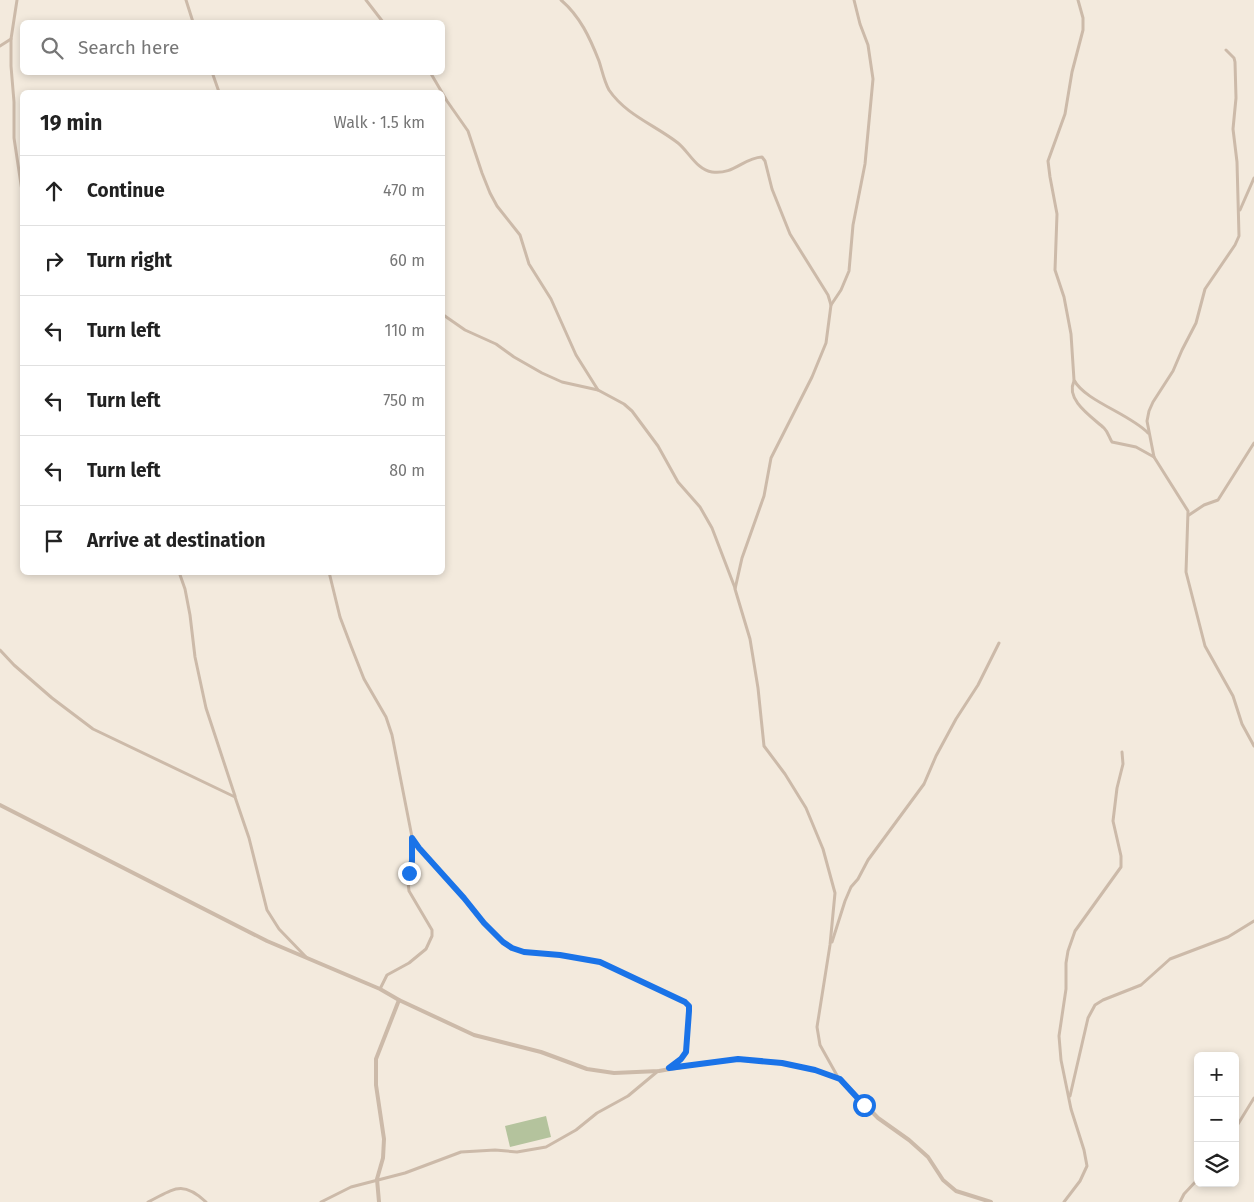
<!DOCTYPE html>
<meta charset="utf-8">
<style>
:root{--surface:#fff;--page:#f6f6f6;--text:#222;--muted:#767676;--line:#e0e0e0}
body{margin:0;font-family:"Fira Sans",sans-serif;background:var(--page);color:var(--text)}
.controls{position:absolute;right:15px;bottom:15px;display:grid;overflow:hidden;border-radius:8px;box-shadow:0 2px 8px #0003}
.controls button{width:45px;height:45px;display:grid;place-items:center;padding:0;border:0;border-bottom:1px solid var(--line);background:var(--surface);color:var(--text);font:25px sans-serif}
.stop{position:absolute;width:15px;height:15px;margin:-11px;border:4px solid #1a73e8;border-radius:50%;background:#fff}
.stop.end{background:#1a73e8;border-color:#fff;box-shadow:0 1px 5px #0008}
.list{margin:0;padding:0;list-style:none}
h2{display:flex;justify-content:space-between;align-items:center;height:65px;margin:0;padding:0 20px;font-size:21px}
h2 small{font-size:16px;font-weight:400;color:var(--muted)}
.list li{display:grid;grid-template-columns:32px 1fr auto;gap:15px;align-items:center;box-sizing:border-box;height:70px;padding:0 20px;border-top:1px solid var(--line)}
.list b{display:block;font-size:19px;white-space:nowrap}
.list em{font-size:16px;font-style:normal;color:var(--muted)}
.icon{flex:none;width:28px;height:28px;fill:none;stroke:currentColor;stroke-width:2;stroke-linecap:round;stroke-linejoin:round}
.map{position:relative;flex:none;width:1254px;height:1202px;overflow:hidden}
.search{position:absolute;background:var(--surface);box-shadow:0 2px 8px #0003;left:20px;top:20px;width:425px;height:55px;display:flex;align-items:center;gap:12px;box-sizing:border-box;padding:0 18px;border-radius:8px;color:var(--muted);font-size:19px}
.panel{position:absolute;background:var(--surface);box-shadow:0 2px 8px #0003;left:20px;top:90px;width:425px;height:485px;border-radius:8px}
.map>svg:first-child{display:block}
.green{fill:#b4c39d}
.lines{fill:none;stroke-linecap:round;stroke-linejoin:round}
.minor{stroke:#ccbaa9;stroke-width:3}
.tertiary{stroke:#ccbaa9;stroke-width:4}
.route{stroke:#1a73e8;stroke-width:6}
</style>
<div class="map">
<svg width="1254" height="1202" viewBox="0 0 1254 1202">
<rect width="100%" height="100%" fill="#f3eadd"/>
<!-- green -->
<path class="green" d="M 546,1116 L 551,1137 L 510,1147 L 505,1126 Z"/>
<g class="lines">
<!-- minor -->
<g class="minor">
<path d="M 17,0 L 11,39 L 11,66 L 14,102 L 14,138 L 22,191"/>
<path d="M 186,0 L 193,22"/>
<path d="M 366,0 L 383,22"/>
<path d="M 561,0 C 580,16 590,38 599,61 C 602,70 604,81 609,90 C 626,115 655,125 678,143 C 689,152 697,170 712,172 C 734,175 743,158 762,157 L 765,161 L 772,189 L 790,234 L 828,295 L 831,305 L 826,343 L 812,377 L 771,458 L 764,496 L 742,558 L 735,589 L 750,639 L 758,688 L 764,746 L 785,774 L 806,808 L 823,849 L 835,893 L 830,945 L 817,1027 L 820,1045 L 839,1079"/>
<path d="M 1078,0 L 1083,18 L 1083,30 L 1072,72 L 1065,114 L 1048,161 L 1050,177 L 1057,214 L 1055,270 L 1064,297 L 1071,334 L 1074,380 C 1085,401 1130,414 1148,433"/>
<path d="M 0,46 L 11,39"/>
<path d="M 1226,50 L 1234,58 L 1235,62 L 1236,98 L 1233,129 L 1237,162 L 1239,236 L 1235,245 L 1205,289 L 1196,323 L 1182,350 L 1173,371 L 1153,402 L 1149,411 L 1147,421 L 1154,457 L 1188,511 L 1186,572 L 1205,646 L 1233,696 L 1242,724 L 1254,746"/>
<path d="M 212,72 L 219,92"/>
<path d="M 430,72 L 447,101 L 468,131 L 482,173 L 490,193 L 497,206 L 520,235 L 529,264 L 551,299 L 576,355 L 598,390"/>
<path d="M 1240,210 L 1254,178"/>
<path d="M 831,305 L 841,290 L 849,271 L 853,225 L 865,164 L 873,79 L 868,45 L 860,24 L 854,0"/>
<path d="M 442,314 L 465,330 L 496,344 L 514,357 L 542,373 L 562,382 L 598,390 L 624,404 L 632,411 L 658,446 L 678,482 L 700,507 L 712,528 L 735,588"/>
<path d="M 1074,381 C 1065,400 1092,417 1104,428 C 1108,432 1109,437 1112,442 L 1136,447 L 1154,457"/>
<path d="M 1189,515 L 1204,505 L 1218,500 L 1254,443"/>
<path d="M 179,572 L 185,589 L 190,615 L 195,657 L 206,708 L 235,796"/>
<path d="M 329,572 L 340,617 L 351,646 L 364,679 L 386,717 L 392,735 L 412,837 L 412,861 L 408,882 L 409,891 L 432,930 L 432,936 L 426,949 L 409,963 L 387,975 L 380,989"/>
<path d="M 0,650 L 14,665 L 52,698 L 93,729 L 235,797 L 249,838 L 267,910 L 279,929 L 306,957"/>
<path d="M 412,838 L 419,848 L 464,898 L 484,923 L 503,942 L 512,948 L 523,952 L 560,955 L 600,962 L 685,1002 L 689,1006 L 689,1011 L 686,1052 L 681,1059 L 669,1068"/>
<path d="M 832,942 L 845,901 L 851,887 L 858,879 L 868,860 L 924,784 L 936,756 L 956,719 L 978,685 L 999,643"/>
<path d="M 1070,1096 L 1088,1018 L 1095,1005 L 1103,1000 L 1141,985 L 1170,959 L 1228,937 L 1254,921"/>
<path d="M 1235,1129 L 1254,1098"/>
<path d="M 148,1202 C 173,1190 181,1179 206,1202"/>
<path d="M 321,1202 L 351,1187 L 405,1173 L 461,1152 L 495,1150 L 517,1152 L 546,1147 L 576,1130 L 597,1113 L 628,1096 L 658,1071"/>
<path d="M 1064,1202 L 1080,1181 L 1087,1166 L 1084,1150 L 1071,1109 L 1061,1060 L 1059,1036 L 1066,989 L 1066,963 L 1068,951 L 1075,931 L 1121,867 L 1121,856 L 1113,821 L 1117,788 L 1123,764 L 1122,752"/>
<path d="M 1180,1202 L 1184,1194 L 1198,1179"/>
</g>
<!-- tertiary -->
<g class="tertiary">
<path d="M 0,805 L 267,941 L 380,989 L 399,1000 L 474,1035 L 541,1052 L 587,1069 L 614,1073 L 659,1071 L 704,1063 L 738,1059 L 782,1063 L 815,1070 L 840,1079 L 878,1118 L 909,1140 L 928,1157 L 943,1180 L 956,1191 L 991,1202"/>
<path d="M 379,1202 L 377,1179 L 383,1158 L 384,1139 L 376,1085 L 376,1059 L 399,1000"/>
</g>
</g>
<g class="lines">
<!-- route -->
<path class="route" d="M 409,873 L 412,861 L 412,838 L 419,848 L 464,898 L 484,923 L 503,942 L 512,948 L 524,952 L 560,955 L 600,962 L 685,1002 L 689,1006 L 689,1011 L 686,1052 L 681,1059 L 669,1068 L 738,1059 L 782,1063 L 815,1070 L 840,1079 L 864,1105"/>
</g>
</svg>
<div class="controls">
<button>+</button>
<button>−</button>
<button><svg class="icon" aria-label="layers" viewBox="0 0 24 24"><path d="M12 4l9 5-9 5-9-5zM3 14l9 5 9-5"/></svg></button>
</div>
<div class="stop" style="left:864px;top:1105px"></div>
<div class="stop end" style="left:409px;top:873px"></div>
<div class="search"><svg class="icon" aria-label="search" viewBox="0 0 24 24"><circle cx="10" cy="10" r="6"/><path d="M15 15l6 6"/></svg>Search here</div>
<section class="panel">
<h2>19 min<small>Walk · 1.5 km</small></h2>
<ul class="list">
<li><svg class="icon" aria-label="ahead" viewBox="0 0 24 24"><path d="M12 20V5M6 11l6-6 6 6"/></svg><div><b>Continue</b></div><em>470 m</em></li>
<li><svg class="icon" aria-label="right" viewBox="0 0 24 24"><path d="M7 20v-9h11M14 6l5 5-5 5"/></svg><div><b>Turn right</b></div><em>60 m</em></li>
<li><svg class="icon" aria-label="left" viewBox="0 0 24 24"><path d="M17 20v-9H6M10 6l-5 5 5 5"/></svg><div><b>Turn left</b></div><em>110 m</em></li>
<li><svg class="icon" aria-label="left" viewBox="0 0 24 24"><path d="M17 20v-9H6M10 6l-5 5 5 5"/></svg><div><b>Turn left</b></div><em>750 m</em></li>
<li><svg class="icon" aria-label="left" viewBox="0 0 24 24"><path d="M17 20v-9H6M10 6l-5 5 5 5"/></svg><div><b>Turn left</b></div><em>80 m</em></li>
<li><svg class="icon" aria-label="arrive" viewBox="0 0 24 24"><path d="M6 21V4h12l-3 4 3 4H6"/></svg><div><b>Arrive at destination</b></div></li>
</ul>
</section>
</div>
